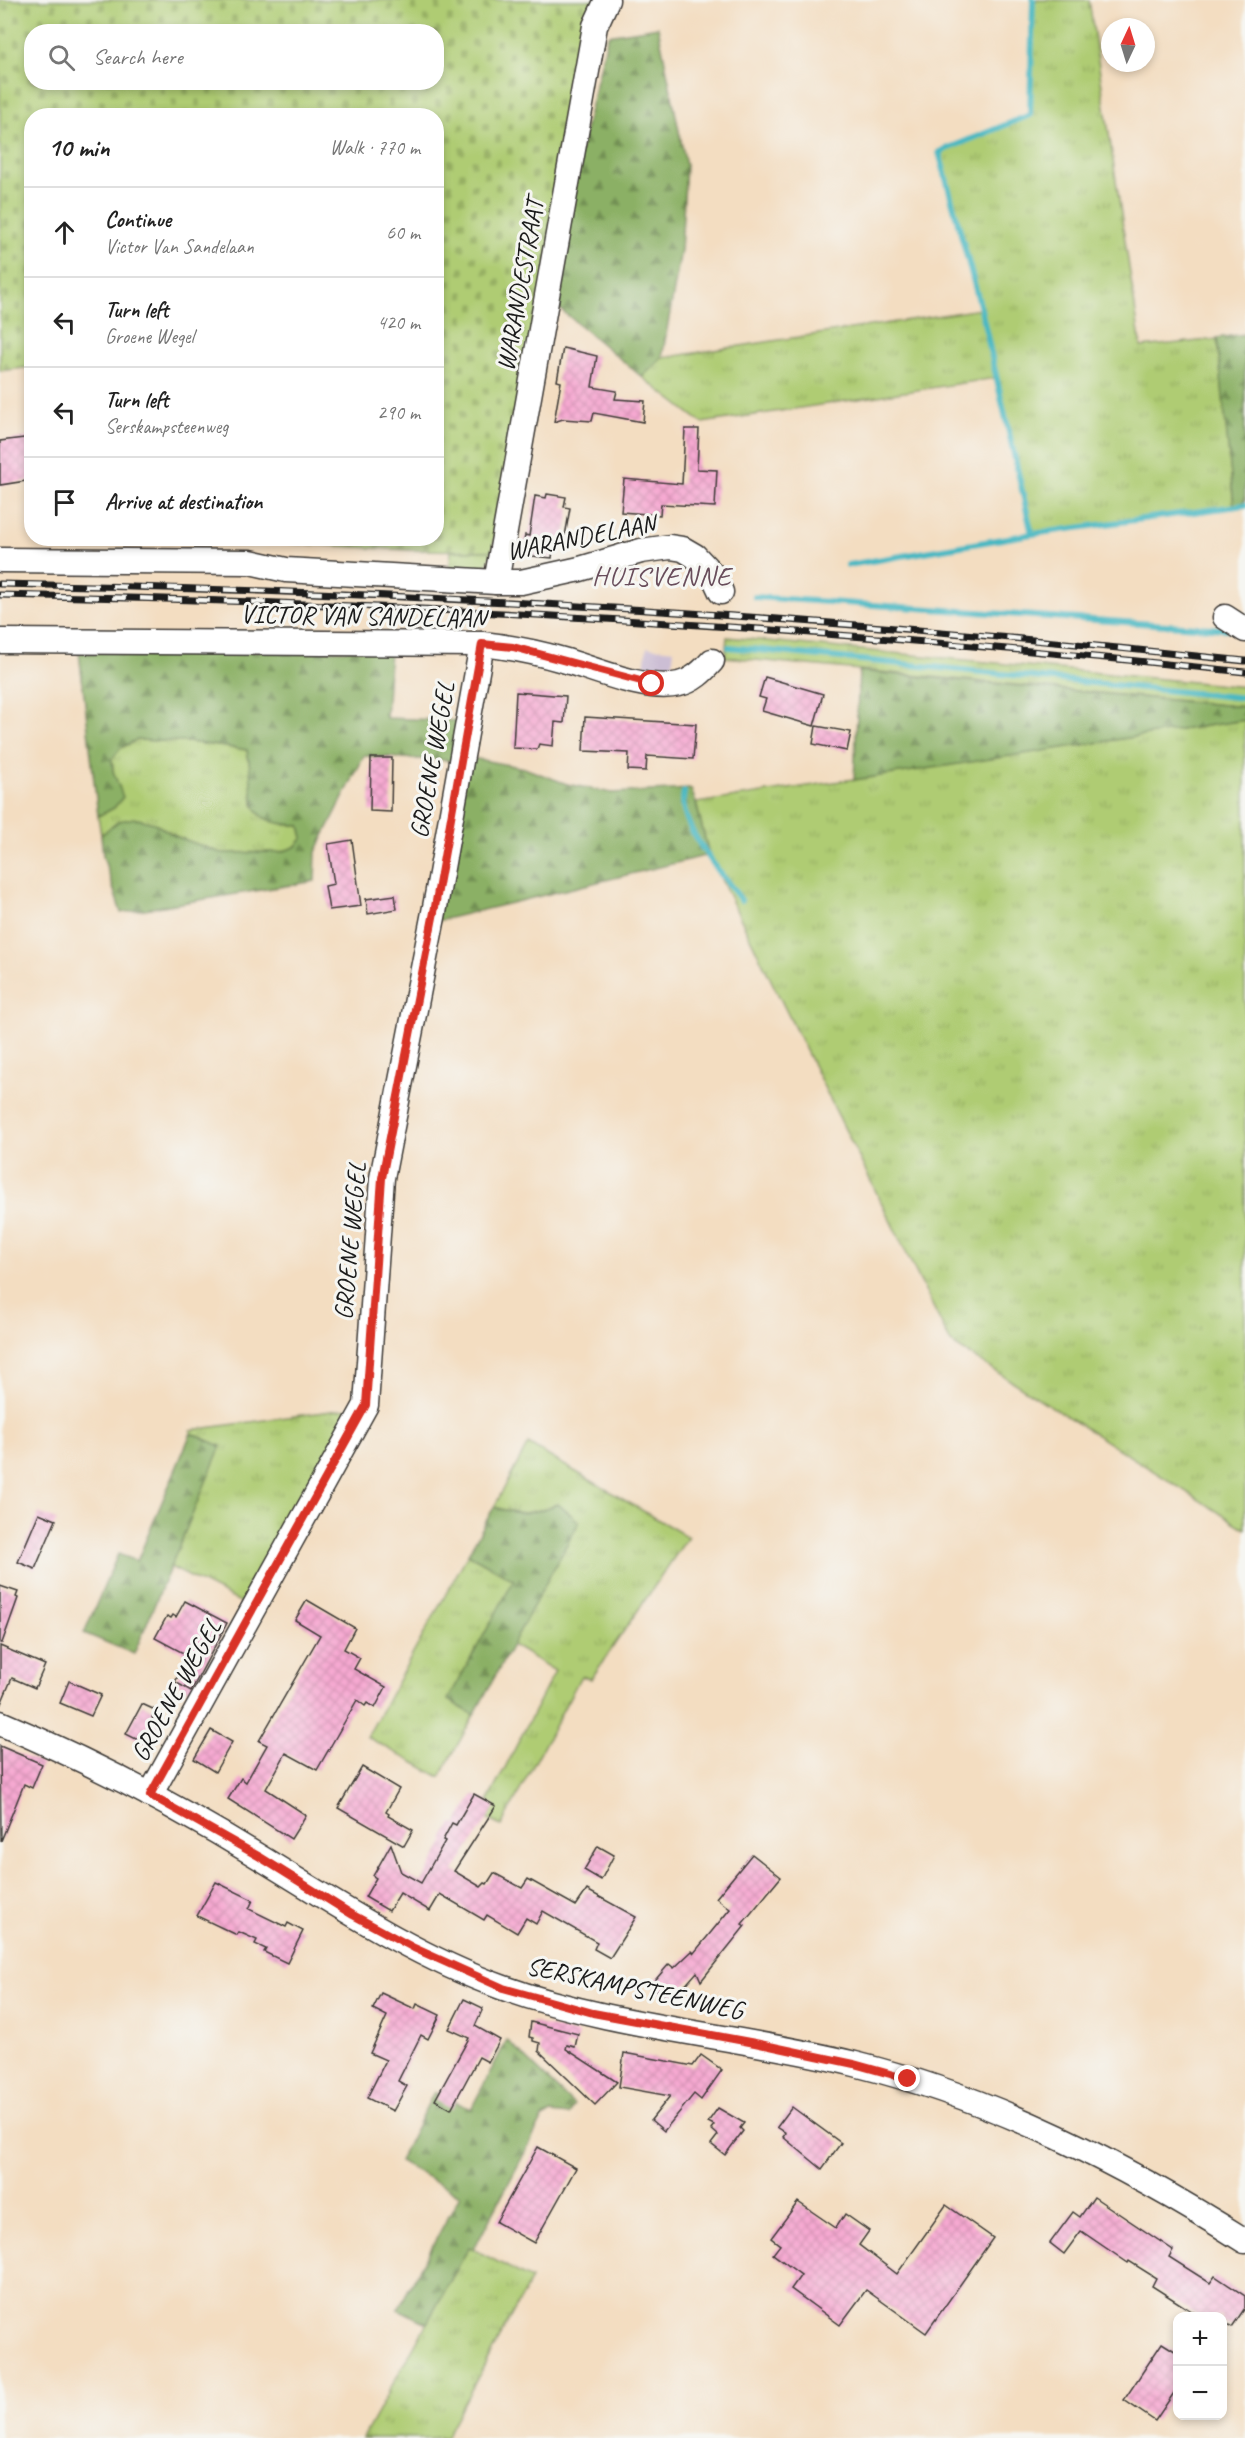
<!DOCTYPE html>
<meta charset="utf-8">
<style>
:root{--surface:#fff;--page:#f6f6f6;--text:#222;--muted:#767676;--line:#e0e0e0}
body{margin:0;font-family:Caveat,sans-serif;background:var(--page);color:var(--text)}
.controls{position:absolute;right:18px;bottom:18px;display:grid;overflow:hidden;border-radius:12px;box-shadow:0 3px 9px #0003}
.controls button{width:54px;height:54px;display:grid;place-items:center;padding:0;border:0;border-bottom:2px solid var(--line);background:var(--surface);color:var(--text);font:30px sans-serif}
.compass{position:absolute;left:1101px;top:18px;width:54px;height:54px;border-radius:50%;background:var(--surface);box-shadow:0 3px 9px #0003;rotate:4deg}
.stop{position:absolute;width:18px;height:18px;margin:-14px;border:4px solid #d93025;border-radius:50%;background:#fff}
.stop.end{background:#d93025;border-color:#fff;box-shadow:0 2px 6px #0008}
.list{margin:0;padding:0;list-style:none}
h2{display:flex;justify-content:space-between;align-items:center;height:78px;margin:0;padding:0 24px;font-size:26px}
h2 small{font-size:20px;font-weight:400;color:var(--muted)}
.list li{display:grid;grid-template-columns:39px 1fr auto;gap:18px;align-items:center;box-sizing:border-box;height:90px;padding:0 24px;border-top:2px solid var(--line)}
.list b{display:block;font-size:22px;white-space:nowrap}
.list p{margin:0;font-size:20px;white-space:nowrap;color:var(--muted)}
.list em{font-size:20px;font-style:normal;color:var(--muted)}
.icon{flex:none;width:33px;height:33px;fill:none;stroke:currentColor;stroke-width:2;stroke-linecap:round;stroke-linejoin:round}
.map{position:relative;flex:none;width:1245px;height:2438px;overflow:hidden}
.search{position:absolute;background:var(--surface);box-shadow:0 3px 9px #0003;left:24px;top:24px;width:420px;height:66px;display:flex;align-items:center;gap:15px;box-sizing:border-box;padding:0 21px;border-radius:24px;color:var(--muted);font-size:22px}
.panel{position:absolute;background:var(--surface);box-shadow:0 3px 9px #0003;left:24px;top:108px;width:420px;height:438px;border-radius:24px}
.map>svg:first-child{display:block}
.industrial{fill:#ccbed4}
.grass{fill:url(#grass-tufts);stroke:#667448;stroke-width:1.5}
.forest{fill:url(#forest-firs);stroke:#546640;stroke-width:1.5}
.cemetery{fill:url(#cemetery-stones);stroke:#667448;stroke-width:1.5;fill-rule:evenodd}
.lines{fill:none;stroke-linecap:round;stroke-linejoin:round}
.stream{stroke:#4ab8c2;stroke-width:6}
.building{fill:url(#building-cross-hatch)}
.minor-casing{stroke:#3c3935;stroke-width:27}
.minor{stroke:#fff;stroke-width:24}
.rail-casing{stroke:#1c1c1c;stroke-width:7}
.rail{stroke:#f6f6f2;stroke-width:4.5;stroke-dasharray:14;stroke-linecap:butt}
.route{stroke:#d93025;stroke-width:8}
.labels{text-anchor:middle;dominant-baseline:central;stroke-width:6;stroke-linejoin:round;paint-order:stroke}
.street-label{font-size:26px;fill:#1c1c1c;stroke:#f6f6f2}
.neighbourhood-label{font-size:27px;letter-spacing:1.5px;fill:#684d5b;stroke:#f6f6f2}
</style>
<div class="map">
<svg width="1245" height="2438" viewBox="0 0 1245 2438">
<defs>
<pattern id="grass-tufts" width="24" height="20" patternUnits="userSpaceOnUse" patternTransform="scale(1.5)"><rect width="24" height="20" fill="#afcc73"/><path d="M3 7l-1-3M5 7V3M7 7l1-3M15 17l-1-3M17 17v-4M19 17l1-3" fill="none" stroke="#96af63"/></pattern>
<pattern id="forest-firs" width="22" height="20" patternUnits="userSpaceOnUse" patternTransform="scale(1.5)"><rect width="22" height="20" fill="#8bb065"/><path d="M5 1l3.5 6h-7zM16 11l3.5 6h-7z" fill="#718e52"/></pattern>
<pattern id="cemetery-stones" width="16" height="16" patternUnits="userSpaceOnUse" patternTransform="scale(1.5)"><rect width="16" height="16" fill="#afcc73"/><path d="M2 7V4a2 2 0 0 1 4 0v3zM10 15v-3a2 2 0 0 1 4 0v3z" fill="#96af63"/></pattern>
<pattern id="building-cross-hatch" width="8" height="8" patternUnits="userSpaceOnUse" patternTransform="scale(1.5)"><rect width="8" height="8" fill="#f6a9d1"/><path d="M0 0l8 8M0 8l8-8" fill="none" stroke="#d291b3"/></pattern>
</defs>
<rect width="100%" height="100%" fill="#f6f6f2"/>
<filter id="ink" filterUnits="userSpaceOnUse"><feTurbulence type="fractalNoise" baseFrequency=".0167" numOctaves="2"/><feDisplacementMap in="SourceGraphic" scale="12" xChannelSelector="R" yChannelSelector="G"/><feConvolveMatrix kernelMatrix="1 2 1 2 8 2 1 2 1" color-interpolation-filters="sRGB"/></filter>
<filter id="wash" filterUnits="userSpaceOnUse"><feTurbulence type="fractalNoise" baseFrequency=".008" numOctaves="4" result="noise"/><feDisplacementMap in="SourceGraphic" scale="24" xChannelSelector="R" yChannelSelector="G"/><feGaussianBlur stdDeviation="1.35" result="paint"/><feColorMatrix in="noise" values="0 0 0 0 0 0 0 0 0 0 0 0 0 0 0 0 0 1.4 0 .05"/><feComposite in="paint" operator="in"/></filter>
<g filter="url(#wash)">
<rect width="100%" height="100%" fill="#f3ddc1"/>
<!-- industrial -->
<path class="industrial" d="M 647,647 L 674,650 L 672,668 L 663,676 L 643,674 Z"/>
<!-- grass -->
<g class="grass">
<path d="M 1033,0 L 1089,0 L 1141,347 L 1218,339 L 1234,507 L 1032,534 L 995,378 L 702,423 L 642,377 L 662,358 L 981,309 L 939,152 L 1030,115 Z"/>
<path d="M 451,551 L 492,551 C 486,576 471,576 449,574 Z"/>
<path d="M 727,637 L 1245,687 L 1245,707 L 725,657 Z"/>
<path d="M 1245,720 L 1245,1529 L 951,1343 L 709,855 L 696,803 Z"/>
<path d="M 136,740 L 190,742 L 247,750 L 252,776 L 253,805 L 285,825 L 300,825 L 303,838 L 295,847 L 281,852 L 221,853 L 175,836 L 154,823 L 119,821 L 101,835 L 98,816 L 114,808 L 122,797 L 113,771 L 112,758 L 121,748 Z"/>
<path d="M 346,1409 L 357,1412 L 250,1607 L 170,1567 L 220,1446 L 191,1433 L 191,1430 Z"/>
<path d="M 528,1444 L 688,1537 L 591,1679 L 581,1676 L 501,1826 L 480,1816 L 555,1671 L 512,1645 L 579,1522 L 558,1504 C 530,1514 522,1516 494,1507 Z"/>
<path d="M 468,1554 L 515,1580 L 448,1700 L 474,1715 L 440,1777 L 367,1737 Z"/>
<path d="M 469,2247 L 531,2279 L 445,2438 L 363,2438 Z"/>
</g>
<!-- forest -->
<g class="forest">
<path d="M 658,27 L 686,165 L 681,250 L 662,358 L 642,377 L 554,304 L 568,200 L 608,35 Z"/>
<path d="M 1245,334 L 1245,505 L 1234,506 L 1217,338 Z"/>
<path d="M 390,650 L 386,718 L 465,721 L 456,761 L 364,756 L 316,852 L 315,881 L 121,913 L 103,856 L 101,835 L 119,821 L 134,818 L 154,823 L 175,836 L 221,853 L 281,852 L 295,847 L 303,838 L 300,825 C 238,825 257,793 247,750 L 190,742 L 136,740 L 121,748 L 112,759 L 113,771 L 123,797 L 114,808 L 98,816 L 79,652 Z"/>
<path d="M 859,671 L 1245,707 L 1245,720 L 854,780 Z"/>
<path d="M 467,757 L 524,768 L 567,784 L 612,793 L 691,789 L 696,803 L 709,855 L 437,921 Z"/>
<path d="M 191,1433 L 221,1446 L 134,1654 L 84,1633 L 118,1554 L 137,1561 Z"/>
<path d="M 558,1504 L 579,1522 L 474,1715 L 448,1700 L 514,1580 L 468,1554 L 494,1507 C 522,1516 530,1514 558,1504 Z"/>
<path d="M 507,2040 L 574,2105 L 569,2115 L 551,2113 L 543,2118 L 474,2249 L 469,2247 L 427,2323 L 398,2309 L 460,2195 L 399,2161 L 434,2092 L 471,2109 Z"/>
</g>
<!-- cemetery -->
<path class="cemetery" d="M 0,0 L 604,0 L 492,551 L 410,550 L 287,543 L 73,539 L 436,538 L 436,116 L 32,116 L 31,367 L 0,371 ZM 32,32 L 436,32 L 436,82 L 32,82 Z"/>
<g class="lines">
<!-- stream -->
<g class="stream">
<path d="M 1033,0 L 1030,115 L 939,152 L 981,309 L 1032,534 L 1245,505"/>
<path d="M 848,565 L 1032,534"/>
<path d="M 755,597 L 1226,629"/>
<path d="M 729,647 L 1245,698"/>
<path d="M 684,792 C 676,825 722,873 741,900"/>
</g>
</g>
<g id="blocks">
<!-- building -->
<g class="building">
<path d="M 563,348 L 597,356 L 592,387 L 617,391 L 615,399 L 645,401 L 643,422 L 594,413 L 592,421 L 563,419 L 554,422 L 561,382 L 557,381 Z"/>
<path d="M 685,429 L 699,429 L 697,469 L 717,470 L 715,507 L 661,504 L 660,515 L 621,512 L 624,479 L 682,484 Z"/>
<path d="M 32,437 L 32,480 L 0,485 L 0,441 Z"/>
<path d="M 547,494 L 566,497 L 564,507 L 570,508 L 564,542 L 554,541 L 552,558 L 522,555 L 525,535 L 529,536 L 535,496 L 546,498 Z"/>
<path d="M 765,677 L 823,694 L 814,726 L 762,711 L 766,699 L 759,697 Z"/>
<path d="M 516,692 L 566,696 L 564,723 L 555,722 L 553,746 L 539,744 L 537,749 L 513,748 Z"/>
<path d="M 585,717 L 696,724 L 693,759 L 647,756 L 646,771 L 628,770 L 629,753 L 583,751 Z"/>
<path d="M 816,726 L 851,732 L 847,751 L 813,744 Z"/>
<path d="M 371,758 L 392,758 L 391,812 L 370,811 Z"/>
<path d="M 352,840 L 361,906 L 329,910 L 325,886 L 334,884 L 328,844 Z"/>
<path d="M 395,895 L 397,909 L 368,914 L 366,899 Z"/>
<path d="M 39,1513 L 56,1520 L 35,1569 L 18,1562 Z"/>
<path d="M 0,1586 L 18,1592 L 16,1597 L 18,1598 L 2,1643 L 0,1643 Z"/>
<path d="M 307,1600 L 355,1628 L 344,1649 L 360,1658 L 354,1669 L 386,1687 L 375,1708 L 367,1703 L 365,1706 L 357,1700 L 317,1770 L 286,1753 L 266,1789 L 306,1815 L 291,1839 L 228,1799 L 241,1778 L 246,1782 L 267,1745 L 259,1741 L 320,1635 L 295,1620 Z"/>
<path d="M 185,1601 L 227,1623 L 191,1691 L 175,1682 L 189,1656 L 155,1638 L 167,1616 L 171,1618 L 173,1615 L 176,1617 Z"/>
<path d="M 0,1646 L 45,1665 L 35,1688 L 12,1678 L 0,1706 Z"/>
<path d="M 69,1681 L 101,1695 L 91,1716 L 60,1703 Z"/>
<path d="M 142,1704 L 155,1710 L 152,1718 L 164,1724 L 152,1747 L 126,1734 Z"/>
<path d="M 211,1730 L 232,1742 L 215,1772 L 194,1759 Z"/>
<path d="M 0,1746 L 42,1764 L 32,1788 L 24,1784 L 1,1841 Z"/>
<path d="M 362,1767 L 399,1789 L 386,1812 L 389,1814 L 388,1816 L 413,1830 L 404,1846 L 338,1808 Z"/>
<path d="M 474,1794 L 496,1806 L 454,1871 L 481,1887 L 485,1883 L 487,1884 L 494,1873 L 522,1888 L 528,1879 L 576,1906 L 587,1890 L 636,1917 L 610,1958 L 594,1949 L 597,1942 L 543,1911 L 536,1924 L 526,1918 L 517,1933 L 487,1915 L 484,1920 L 440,1894 L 430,1911 L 400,1893 L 389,1911 L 365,1897 L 376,1878 L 373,1876 L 391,1844 L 401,1872 L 421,1883 L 445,1841 L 443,1840 L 452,1823 L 456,1825 Z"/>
<path d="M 598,1846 L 614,1855 L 601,1880 L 584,1870 Z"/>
<path d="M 752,1854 L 781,1877 L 742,1924 L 745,1926 L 701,1981 L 697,1972 L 675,1997 L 672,1994 L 667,1998 L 651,1985 L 669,1964 L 674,1968 L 692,1951 L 694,1953 L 730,1909 L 716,1898 Z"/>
<path d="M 216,1882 L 253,1900 L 249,1909 L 286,1927 L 288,1923 L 303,1931 L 287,1963 L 264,1952 L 266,1949 L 255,1944 L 257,1940 L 239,1932 L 237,1935 L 197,1916 Z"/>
<path d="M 381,1993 L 415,2009 L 417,2004 L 440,2015 L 428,2039 L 421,2035 L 398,2081 L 407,2086 L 393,2111 L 367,2098 L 386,2060 L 370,2053 L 387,2016 L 373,2009 Z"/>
<path d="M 464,1999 L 483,2008 L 475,2026 L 500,2040 L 488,2062 L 479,2057 L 451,2109 L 435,2100 L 469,2038 L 449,2029 Z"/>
<path d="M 531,2022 L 578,2034 L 575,2047 L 567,2045 L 566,2049 L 617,2082 L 595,2105 L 539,2051 L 540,2043 L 533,2041 L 533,2038 L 529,2037 Z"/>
<path d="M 624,2053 L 693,2066 L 701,2055 L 722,2070 L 701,2100 L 694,2094 L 664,2131 L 651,2120 L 670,2096 L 619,2087 Z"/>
<path d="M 792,2107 L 841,2143 L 822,2169 L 783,2137 L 786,2133 L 777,2127 Z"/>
<path d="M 718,2108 L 744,2123 L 740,2128 L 743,2131 L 725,2155 L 711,2144 L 718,2135 L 711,2129 L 714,2125 L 708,2122 Z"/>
<path d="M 538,2147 L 576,2168 L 534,2243 L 496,2222 Z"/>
<path d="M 1094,2197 L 1173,2250 L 1169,2257 L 1210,2283 L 1215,2276 L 1245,2296 L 1245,2308 L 1232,2327 L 1222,2321 L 1222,2316 L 1199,2316 L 1152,2286 L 1156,2278 L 1129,2261 L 1128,2263 L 1081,2231 L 1064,2254 L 1050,2243 L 1073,2212 L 1080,2217 Z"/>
<path d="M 798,2202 L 836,2228 L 845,2214 L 869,2231 L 859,2245 L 897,2274 L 946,2205 L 993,2238 L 926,2333 L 866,2290 L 840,2325 L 791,2289 L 801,2275 L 773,2254 L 780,2245 L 771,2238 Z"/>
<path d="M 1162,2343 L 1178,2353 L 1178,2387 L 1155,2421 L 1124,2400 Z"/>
</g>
</g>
</g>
<g filter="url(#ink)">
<use href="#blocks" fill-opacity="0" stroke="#3c3935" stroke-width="1.5"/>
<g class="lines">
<defs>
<g id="minor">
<path d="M 0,560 L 250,562 L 286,570 L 496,582 L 521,582 L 580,569 L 641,551 L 670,547 L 683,549 L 695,556 L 713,575 L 721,592"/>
<path d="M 496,582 L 592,43 L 595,26 L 607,0"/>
<path d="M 1225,617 L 1245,630"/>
<path d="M 0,641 L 482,644 C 510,647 535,652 563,660 C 595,669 646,692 679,684 C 693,681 703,671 712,661"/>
<path d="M 0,1723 C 90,1761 178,1807 261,1858 C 338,1905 415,1956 501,1987 C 615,2028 738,2035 855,2064 C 996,2099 1123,2164 1245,2241"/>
<path d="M 150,1795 L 366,1405 L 382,1178 L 435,907 L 482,644"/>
</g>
</defs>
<!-- minor casing -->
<use href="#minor" class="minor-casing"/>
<!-- minor -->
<use href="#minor" class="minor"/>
<defs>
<g id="rail">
<path d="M 0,584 C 416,591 832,617 1245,661"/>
<path d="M 0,595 C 416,603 831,628 1245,672"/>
</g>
</defs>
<!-- rail casing -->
<use href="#rail" class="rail-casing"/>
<!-- rail -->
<use href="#rail" class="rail"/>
</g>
</g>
<g class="lines" filter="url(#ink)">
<!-- route -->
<path class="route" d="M 652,684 L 513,647 L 482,644 L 435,907 L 382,1178 L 366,1405 L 150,1795 L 260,1857 L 353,1915 L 414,1948 L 503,1988 L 593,2013 L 755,2043 L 854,2064 L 908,2079"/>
</g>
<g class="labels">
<!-- street labels -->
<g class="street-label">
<text transform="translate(520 285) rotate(-80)">WARANDESTRAAT</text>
<text transform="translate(581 537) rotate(-11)">WARANDELAAN</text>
<text transform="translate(363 616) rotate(1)">VICTOR VAN SANDELAAN</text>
<text transform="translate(432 760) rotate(-80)">GROENE WEGEL</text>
<text transform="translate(350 1241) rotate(-85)">GROENE WEGEL</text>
<text transform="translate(176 1690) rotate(-61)">GROENE WEGEL</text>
<text transform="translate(635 1988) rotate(12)">SERSKAMPSTEENWEG</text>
</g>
<!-- neighbourhood labels -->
<g class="neighbourhood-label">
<text x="662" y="576">HUISVENNE</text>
</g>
</g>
</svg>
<div class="controls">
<button>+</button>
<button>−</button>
</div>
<svg class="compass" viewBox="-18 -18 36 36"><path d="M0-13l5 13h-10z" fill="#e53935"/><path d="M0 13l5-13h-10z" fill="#767676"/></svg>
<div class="stop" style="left:652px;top:684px"></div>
<div class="stop end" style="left:908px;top:2079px"></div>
<div class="search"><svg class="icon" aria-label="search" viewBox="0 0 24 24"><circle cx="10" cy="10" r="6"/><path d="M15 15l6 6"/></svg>Search here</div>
<section class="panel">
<h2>10 min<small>Walk · 770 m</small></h2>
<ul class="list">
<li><svg class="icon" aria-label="ahead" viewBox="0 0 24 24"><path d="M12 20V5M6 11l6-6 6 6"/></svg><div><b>Continue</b><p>Victor Van Sandelaan</p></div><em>60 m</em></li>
<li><svg class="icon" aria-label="left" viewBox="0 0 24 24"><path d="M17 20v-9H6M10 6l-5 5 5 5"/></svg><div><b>Turn left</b><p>Groene Wegel</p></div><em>420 m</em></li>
<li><svg class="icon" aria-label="left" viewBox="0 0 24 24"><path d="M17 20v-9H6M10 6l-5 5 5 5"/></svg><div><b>Turn left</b><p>Serskampsteenweg</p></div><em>290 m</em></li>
<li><svg class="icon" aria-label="arrive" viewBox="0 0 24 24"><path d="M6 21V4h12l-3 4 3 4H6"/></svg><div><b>Arrive at destination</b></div></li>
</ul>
</section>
</div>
